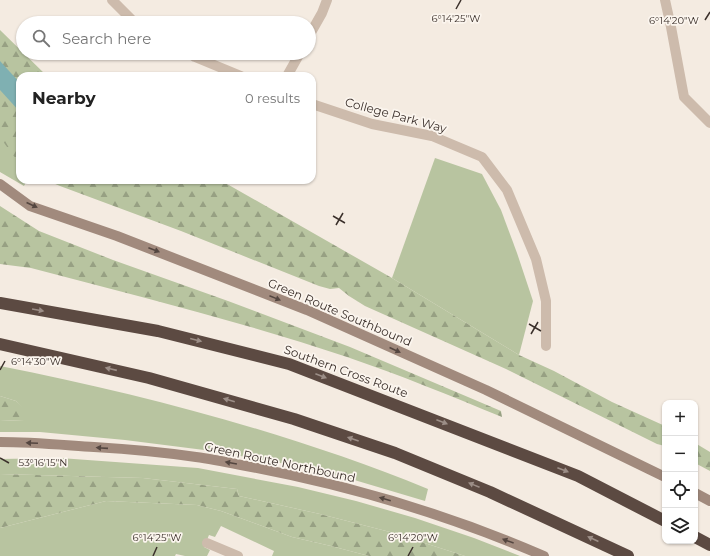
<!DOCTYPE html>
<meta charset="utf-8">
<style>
:root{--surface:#fff;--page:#f2f2f2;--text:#222;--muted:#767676;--line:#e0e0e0}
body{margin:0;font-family:Montserrat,sans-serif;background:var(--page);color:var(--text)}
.controls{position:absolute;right:12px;bottom:12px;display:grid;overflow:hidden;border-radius:8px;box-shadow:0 1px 3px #0004}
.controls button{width:36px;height:36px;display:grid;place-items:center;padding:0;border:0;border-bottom:1px solid var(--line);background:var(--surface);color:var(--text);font:20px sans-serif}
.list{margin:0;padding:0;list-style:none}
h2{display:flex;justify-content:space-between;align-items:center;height:52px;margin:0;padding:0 16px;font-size:17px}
h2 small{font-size:13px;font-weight:400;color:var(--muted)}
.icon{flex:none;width:22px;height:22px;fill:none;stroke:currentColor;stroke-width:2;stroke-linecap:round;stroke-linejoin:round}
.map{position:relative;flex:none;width:710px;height:556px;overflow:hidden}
.search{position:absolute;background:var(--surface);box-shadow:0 1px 3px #0004;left:16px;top:16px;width:300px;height:44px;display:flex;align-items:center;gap:10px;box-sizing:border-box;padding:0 14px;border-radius:22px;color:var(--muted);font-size:15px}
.panel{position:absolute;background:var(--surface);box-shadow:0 1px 3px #0004;left:16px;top:72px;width:300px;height:112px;border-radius:12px}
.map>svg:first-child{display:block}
.green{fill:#b8c4a0}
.forest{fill:url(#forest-firs)}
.water{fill:#7fb0b2}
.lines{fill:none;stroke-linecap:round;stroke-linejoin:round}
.street{stroke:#cdbbac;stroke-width:10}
.secondary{stroke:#a18a7d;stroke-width:10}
.highway{stroke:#5c4a42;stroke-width:12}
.oneway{fill:#544640}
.oneway2{fill:#9c8e87}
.ticks{fill:none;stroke:#3b302b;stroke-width:1.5}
.labels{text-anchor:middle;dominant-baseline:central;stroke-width:3.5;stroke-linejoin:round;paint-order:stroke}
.street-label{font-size:12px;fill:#3b302b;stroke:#fbf5ee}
.ticks-label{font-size:10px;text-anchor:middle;fill:#3b302b;stroke:#fbf5ee;stroke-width:3.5;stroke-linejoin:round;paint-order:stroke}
</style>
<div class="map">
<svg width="710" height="556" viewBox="0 0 710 556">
<defs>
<pattern id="forest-firs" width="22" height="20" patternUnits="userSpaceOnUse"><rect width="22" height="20" fill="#b8c4a0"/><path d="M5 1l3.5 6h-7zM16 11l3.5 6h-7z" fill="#97a083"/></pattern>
</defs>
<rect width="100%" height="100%" fill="#f4ebe1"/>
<!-- green -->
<g class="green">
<path d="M 0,129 L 20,157 L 20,180 L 27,180 L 24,186 L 0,172 Z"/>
<path d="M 435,158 L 482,174 L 501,210 L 517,253 L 533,301 L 519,355 L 392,278 Z"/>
<path d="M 0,366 C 146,395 290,433 428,489 L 425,501 L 351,479 L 286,464 L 212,451 L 125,440 L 40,432 L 0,432 L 0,421 L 24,420 L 23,408 L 16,401 L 0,396 Z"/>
<path d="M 60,458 L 198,468 L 298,487 L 356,501 L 415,518 L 474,538 L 520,556 L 465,556 L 390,532 L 320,514 L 239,496 L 237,489 L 143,478 L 0,474 L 0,459 Z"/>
<path d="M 106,501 L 197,505 L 221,511 L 292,537 L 331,546 L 369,556 L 272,556 L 274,551 L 221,526 L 215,537 L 209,535 L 204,547 L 210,550 L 207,556 L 185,556 L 176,554 L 175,556 L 0,556 L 0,528 Z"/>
</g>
<!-- forest -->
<g class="forest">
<path d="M 0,30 L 47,76 L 20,76 L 20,163 L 12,154 L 0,137 Z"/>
<path d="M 46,180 L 220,180 L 392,278 L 519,355 L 554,371 L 612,402 L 665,426 L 665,446 L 657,444 L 506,369 L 365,306 L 349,296 L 339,288 L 330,289 L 319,286 L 181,231 L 60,186 Z"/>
<path d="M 0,206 L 39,231 L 113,260 L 228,301 L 350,347 L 501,411 L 502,417 C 451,396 400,375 347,357 C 243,322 137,296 31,268 L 0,264 Z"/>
<path d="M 0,396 L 16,401 L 24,408 L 24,420 L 0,421 Z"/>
<path d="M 695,443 L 710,452 L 710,471 L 695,463 Z"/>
<path d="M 0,474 L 143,478 L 237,489 L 239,496 L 320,514 L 390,532 L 465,556 L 369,556 L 331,546 L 292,537 L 221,511 L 197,505 L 106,501 L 0,528 Z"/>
</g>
<!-- water -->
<path class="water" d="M 0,61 L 20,83 L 20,112 L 0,90 Z"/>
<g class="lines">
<!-- street -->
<g class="street">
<path d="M 112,0 L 132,20 L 138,23"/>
<path d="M 665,0 L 671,27 L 684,97 L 710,123"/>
<path d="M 309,36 L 322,13 L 327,0"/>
<path d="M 189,53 L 195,57 L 241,76"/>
<path d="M 287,76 L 300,53"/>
<path d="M 312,104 L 372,124 L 432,136 L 482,157 L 507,190 L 536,259 L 546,301 L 546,346"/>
<path d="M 207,543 L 238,556"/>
</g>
<!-- secondary -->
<g class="secondary">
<path d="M 0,184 L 30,206 L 117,236 L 307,310 L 486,390 L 665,477"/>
<path d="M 0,442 C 31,442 63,445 94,447 C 128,449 162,452 196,457 C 211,459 226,462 241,465 C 345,484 447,514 544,556"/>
<path d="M 695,493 L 710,501"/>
</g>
<!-- highway -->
<g class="highway">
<path d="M 0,303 L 158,331 L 289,364 L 578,476 L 665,521"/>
<path d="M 0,344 L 149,378 L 294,419 L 395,453 L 490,492 L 628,556"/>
<path d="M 695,537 L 710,545"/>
</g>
</g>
<!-- one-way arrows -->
<defs><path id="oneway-solid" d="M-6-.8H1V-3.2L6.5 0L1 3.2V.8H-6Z"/></defs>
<g class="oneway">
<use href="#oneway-solid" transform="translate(32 205) rotate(25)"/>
<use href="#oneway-solid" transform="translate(154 250) rotate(21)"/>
<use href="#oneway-solid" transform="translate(275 298) rotate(22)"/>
<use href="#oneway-solid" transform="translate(395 350) rotate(24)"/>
<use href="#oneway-solid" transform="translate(32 443) rotate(-177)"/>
<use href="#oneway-solid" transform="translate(102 448) rotate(-176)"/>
<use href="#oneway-solid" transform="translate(231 463) rotate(-170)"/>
<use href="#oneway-solid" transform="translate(385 499) rotate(-164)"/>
<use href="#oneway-solid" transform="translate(508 541) rotate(-160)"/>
</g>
<g class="oneway2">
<use href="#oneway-solid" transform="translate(38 310) rotate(10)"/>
<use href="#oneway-solid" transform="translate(196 340) rotate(14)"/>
<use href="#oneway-solid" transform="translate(111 369) rotate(-167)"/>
<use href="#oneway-solid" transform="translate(321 376) rotate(21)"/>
<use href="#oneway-solid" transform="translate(229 400) rotate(-164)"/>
<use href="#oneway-solid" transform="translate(442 422) rotate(21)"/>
<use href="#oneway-solid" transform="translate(353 439) rotate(-161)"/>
<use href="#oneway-solid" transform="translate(563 470) rotate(21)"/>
<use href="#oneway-solid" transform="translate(474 485) rotate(-158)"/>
<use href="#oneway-solid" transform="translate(593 539) rotate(-155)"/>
</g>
<!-- ticks -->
<path class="ticks" d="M 456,9 L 461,0M 705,20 L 710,12M 333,216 L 345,223M 336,225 L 343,213M 529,324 L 541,331M 531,334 L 538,322M 0,370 L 5,361M 0,458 L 9,463M 153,556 L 157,547M 408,556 L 413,547"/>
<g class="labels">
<!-- street labels -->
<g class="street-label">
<text transform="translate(396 115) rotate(15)">College Park Way</text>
<text transform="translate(340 312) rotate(23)">Green Route Southbound</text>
<text transform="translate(346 371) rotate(20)">Southern Cross Route</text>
<text transform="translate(280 462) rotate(12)">Green Route Northbound</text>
</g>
</g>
<g class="ticks-label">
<text x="456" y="22">6°14'25"W</text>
<text x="674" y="24">6°14'20"W</text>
<text x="36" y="365">6°14'30"W</text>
<text x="43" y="466">53°16'15"N</text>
<text x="157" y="541">6°14'25"W</text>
<text x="413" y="541">6°14'20"W</text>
</g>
</svg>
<div class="controls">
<button>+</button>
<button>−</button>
<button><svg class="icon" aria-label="locate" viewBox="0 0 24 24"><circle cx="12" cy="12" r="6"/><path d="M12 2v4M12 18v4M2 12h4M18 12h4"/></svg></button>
<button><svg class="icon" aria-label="layers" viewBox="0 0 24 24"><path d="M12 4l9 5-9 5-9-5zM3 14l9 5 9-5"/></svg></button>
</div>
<div class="search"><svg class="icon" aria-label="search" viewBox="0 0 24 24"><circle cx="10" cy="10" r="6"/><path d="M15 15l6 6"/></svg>Search here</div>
<section class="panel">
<h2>Nearby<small>0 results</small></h2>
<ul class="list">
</ul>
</section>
</div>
